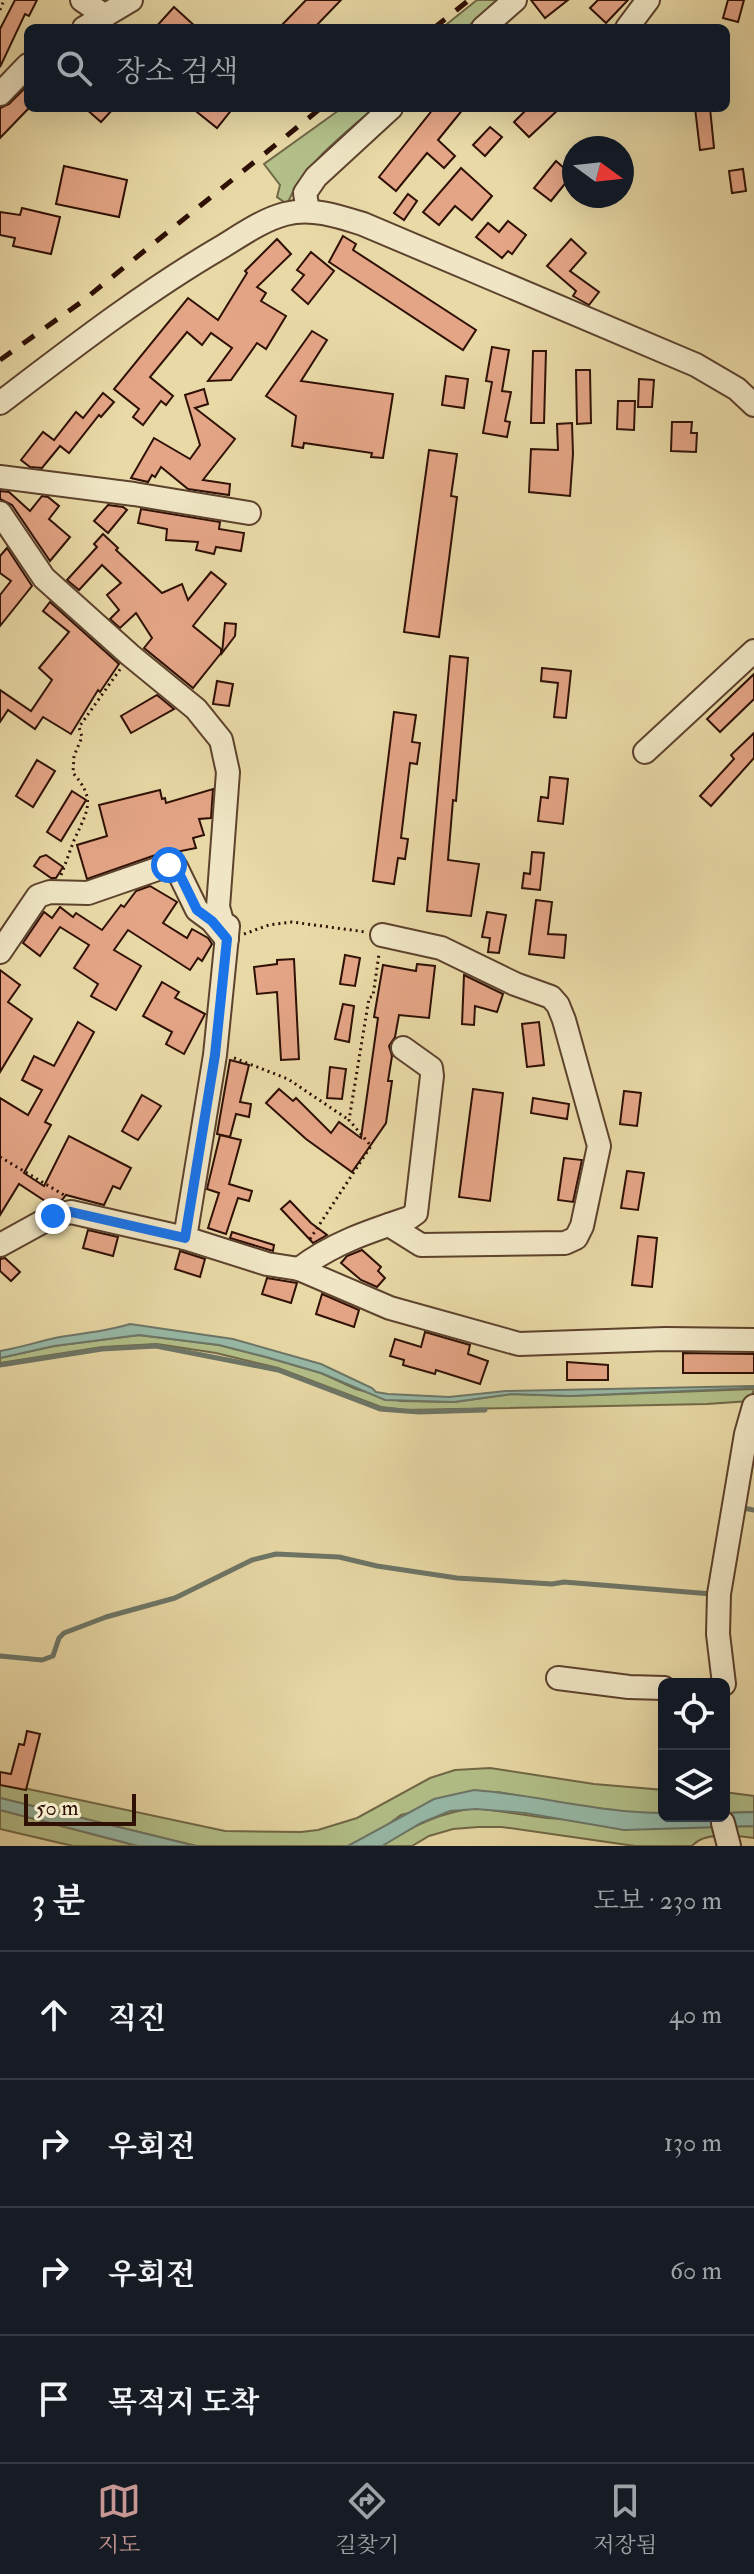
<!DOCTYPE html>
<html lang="ko">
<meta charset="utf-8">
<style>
:root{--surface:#171b24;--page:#20242c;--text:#f1f3f6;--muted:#9ea1a6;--line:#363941;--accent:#c59692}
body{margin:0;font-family:"IM FELL Double Pica","Noto Serif KR",serif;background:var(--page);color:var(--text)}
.controls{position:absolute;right:24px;bottom:24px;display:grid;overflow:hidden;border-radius:12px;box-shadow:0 8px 32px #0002}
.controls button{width:72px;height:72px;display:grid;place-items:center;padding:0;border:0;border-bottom:2px solid var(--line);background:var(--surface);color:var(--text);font:40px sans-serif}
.compass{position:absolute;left:562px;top:136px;width:72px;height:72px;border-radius:50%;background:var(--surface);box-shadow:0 8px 32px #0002;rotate:105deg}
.scale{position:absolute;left:24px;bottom:20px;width:112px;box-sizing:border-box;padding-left:8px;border:4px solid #2f1005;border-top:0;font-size:22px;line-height:28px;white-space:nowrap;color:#2f1005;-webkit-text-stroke:6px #f0e6c5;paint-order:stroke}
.stop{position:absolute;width:24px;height:24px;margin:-18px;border:6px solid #1a73e8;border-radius:50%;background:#fff}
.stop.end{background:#1a73e8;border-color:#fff;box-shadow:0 2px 8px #0008}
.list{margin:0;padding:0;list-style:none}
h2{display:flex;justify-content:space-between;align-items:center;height:104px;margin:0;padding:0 32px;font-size:34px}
h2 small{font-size:26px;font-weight:400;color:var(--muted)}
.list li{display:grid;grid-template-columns:52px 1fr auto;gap:24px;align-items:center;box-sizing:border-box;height:128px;padding:0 32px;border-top:2px solid var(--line)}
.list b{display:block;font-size:30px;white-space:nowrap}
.list em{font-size:26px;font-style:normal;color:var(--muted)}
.icon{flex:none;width:44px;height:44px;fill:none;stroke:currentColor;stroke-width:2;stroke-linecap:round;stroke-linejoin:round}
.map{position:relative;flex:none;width:754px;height:1846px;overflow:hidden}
.search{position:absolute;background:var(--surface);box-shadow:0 8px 32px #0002;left:24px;right:24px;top:24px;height:88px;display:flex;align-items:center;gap:20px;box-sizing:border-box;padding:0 28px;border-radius:12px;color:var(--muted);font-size:30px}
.sheet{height:616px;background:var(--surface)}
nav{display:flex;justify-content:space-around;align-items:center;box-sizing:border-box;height:112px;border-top:2px solid var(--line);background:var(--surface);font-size:22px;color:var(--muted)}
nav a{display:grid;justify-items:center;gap:4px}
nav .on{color:var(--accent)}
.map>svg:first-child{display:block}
.green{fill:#b3c089;stroke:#716847;stroke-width:2}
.water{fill:#97baa8;stroke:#6d7667;stroke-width:2}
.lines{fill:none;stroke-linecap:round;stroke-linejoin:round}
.stream{stroke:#6d7667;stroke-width:5}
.building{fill:#e4a586;stroke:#2f1005;stroke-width:2}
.minor-casing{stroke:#5d422d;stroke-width:26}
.path{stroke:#2f1005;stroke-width:3;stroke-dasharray:2 4;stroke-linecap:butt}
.minor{stroke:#f0e6c5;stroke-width:22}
.rail{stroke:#2f1005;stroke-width:5;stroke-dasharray:14 14;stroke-linecap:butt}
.route{stroke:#1a73e8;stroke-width:10}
</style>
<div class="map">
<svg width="754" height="1846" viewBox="0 0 754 1846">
<rect width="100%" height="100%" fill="#e8d9a6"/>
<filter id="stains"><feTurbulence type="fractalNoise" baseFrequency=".0025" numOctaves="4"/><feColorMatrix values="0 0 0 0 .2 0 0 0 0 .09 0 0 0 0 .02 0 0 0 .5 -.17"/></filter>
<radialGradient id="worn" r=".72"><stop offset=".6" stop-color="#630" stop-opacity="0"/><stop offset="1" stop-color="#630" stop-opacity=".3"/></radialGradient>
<!-- green -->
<g class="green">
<path d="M 477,0 L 499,0 L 466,28 L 442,28 Z"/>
<path d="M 342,108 L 374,108 C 342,136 304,164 287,204 L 277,197 L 280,185 L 264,164 Z"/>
<path d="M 139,1335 L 219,1345 L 266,1357 L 321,1373 L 356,1389 L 400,1401 L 454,1402 L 511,1394 L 570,1396 L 754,1389 L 750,1401 L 707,1404 L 405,1410 L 381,1407 L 278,1368 L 216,1353 L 157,1344 L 102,1347 L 0,1363 L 0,1358 L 54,1346 Z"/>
<path d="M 490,1768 L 594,1784 L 664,1790 L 664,1813 L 636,1813 L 570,1805 L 498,1792 L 401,1815 L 382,1829 L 348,1846 L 196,1846 L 0,1798 L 0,1783 L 225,1831 L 301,1832 L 318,1830 L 357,1818 L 430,1778 L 455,1770 Z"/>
<path d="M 724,1792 L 754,1796 L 754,1812 L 729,1813 Z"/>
<path d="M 476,1808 L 547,1818 L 702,1827 L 754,1826 L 754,1838 C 736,1836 704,1831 692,1846 L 635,1846 L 502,1827 L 478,1827 L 453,1829 L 429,1836 L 412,1846 L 382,1846 C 411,1826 441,1812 476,1808 Z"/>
<path d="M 0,1810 L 138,1846 L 73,1846 L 0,1829 Z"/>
</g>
<!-- water -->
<g class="water">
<path d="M 130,1324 L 233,1339 L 321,1364 L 372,1388 L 376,1392 L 388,1394 L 449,1397 L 506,1391 L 754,1386 L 754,1388 L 570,1396 L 511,1394 L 454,1402 L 385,1400 L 321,1373 L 266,1357 L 219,1345 L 139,1335 L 54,1346 L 0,1358 L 0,1351 C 19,1348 37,1342 55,1338 C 81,1333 105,1332 130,1324 Z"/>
<path d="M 474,1790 C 538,1795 600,1813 664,1813 L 664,1816 L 724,1816 L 724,1813 L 754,1812 L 754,1826 L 624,1830 L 525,1813 L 476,1809 L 450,1811 L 421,1823 L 382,1846 L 348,1846 L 434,1799 Z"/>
<path d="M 0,1798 L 196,1846 L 138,1846 L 0,1810 Z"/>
</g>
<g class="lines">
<!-- stream -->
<g class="stream">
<path d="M 0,1365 L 102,1349 L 156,1346 L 278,1370 L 380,1409 L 419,1412 L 485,1410"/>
<path d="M 743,1504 L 743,1508 L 754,1510"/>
<path d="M 0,1656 L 42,1660 L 53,1656 L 59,1638 L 64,1633 L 106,1617 L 175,1598 L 252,1560 L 276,1554 L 339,1557 L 377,1566 L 457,1578 L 552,1584 L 564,1582 L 712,1594"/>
</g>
</g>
<!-- building -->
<g class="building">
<path d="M 15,0 L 37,0 L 29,16 L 25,14 L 0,67 L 0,29 Z"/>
<path d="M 306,0 L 341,0 L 314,28 L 279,28 Z"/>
<path d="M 531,0 L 568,0 L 545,18 Z"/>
<path d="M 598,0 L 628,0 L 606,23 L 590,8 Z"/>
<path d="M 728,0 L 744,0 L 738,22 L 723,18 Z"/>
<path d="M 174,7 L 197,28 L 155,28 Z"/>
<path d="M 28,85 L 28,109 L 0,138 L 0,108 L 9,104 Z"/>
<path d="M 85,108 L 114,108 L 101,122 Z"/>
<path d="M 192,108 L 233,108 L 217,128 Z"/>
<path d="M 434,108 L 464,108 L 438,140 L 455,156 L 444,168 L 427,153 L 396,191 L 379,177 Z"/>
<path d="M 528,108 L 560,108 L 529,137 L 514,122 Z"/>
<path d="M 695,108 L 710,108 L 714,148 L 700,150 Z"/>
<path d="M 490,127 L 502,137 L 485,156 L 473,145 Z"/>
<path d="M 556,161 L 572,175 L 551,201 L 534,188 Z"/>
<path d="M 64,166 L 127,180 L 119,217 L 56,204 Z"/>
<path d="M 461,168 L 492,196 L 472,220 L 455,206 L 439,225 L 423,212 Z"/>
<path d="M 743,169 L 746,191 L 732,193 L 729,171 Z"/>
<path d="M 408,194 L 417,201 L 404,220 L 394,213 Z"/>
<path d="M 22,208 L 60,217 L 51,254 L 13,246 L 15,238 L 0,235 L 0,212 L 20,215 Z"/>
<path d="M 508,221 L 526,235 L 512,254 L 508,251 L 502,258 L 476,237 L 488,223 L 499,232 Z"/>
<path d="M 343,236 L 356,244 L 353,250 L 476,330 L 463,350 L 329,262 Z"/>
<path d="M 277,239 L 291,254 L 257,287 L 266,293 L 261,301 L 286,316 L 266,349 L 257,343 L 231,380 L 208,381 L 232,348 L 211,333 L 202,345 L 187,332 L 150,377 L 173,396 L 166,405 L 161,401 L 143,425 L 133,417 L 139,409 L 114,389 L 188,298 L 218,320 L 247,273 L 245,271 Z"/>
<path d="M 571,239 L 586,253 L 570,271 L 599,292 L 589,305 L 573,296 L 576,291 L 547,266 Z"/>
<path d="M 311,252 L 334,271 L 308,304 L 292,290 L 304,275 L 297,270 Z"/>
<path d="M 312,331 L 327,340 L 301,381 L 393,394 L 383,458 L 371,457 L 372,453 L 304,443 L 303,448 L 292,446 L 296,416 L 266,396 Z"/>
<path d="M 492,347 L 509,350 L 502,391 L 511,392 L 505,421 L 510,422 L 507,437 L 483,433 L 492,382 L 486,381 Z"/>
<path d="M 533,351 L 546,351 L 544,423 L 531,423 Z"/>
<path d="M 576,370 L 590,370 L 591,423 L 577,424 Z"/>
<path d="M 446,376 L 468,379 L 464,408 L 442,405 Z"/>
<path d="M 639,379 L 654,380 L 652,407 L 638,407 Z"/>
<path d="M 204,389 L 208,404 L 195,408 L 235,439 L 203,480 L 230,484 L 229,495 L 188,489 L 161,467 L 155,477 L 152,475 L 148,482 L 131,478 L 154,438 L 190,459 L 200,445 L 185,395 Z"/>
<path d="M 103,393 L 114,402 L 101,417 L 99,415 L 69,453 L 60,446 L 42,468 L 30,467 L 21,460 L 43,432 L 54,440 L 76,412 L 83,418 Z"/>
<path d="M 618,401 L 635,401 L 634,430 L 617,429 Z"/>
<path d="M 672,422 L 692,422 L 691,433 L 697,433 L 696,452 L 671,451 Z"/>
<path d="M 572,423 L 573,454 L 570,496 L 529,492 L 531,449 L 558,450 L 557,424 Z"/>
<path d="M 429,450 L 457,454 L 451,496 L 457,497 L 439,637 L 404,632 Z"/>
<path d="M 0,491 L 9,492 L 30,511 L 42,496 L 48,497 L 59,506 L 49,519 L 70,537 L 50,561 L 12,505 L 0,499 Z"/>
<path d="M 108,505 L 123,507 L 127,510 L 108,533 L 94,521 Z"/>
<path d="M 141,509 L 220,522 L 219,529 L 244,533 L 241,551 L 216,547 L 214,554 L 196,550 L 198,542 L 166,540 L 167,529 L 138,523 Z"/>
<path d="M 103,534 L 118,548 L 116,550 L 162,593 L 182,584 L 188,600 L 211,572 L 226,584 L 193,626 L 221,649 L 221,653 L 193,688 L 144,648 L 152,638 L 136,613 L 120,628 L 110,619 L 119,610 L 107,595 L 121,583 L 102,565 L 79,590 L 67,580 L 97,547 L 94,544 Z"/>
<path d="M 7,548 L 32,586 L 0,626 L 0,595 L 11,581 L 0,573 L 0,556 Z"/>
<path d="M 50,602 L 119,664 L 100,692 L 98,690 L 71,734 L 43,717 L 35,729 L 8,710 L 0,722 L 0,690 L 31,711 L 52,680 L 39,668 L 69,632 L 43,611 Z"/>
<path d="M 225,623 L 236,624 L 235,636 L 222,653 Z"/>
<path d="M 450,656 L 468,658 L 456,801 L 453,800 L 448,860 L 479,864 L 471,916 L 427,911 Z"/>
<path d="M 542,668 L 571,671 L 566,718 L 554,717 L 558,683 L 541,681 Z"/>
<path d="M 754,674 L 754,699 L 720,732 L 707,719 Z"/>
<path d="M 217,681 L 233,684 L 229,706 L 213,704 Z"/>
<path d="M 157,695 L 174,709 L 131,733 L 121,716 Z"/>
<path d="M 394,712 L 416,715 L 412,742 L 420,743 L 417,764 L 410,763 L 401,838 L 408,839 L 405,859 L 398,858 L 394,884 L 373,881 Z"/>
<path d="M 754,733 L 754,758 L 711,806 L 700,796 L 734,759 L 731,755 Z"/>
<path d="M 37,760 L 55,771 L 33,807 L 16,796 Z"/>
<path d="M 550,777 L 568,779 L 563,824 L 538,821 L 541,797 L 548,798 Z"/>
<path d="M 213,789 L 211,818 L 199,819 L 204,835 L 193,838 L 196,848 L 176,852 L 164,852 L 87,879 L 77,845 L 107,836 L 99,805 L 160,790 L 162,799 L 165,798 L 166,803 Z"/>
<path d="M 72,791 L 86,800 L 61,841 L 47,832 Z"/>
<path d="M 532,852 L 544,853 L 540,890 L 522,888 L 524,873 L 530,874 Z"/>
<path d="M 46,855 L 63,867 L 56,878 L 51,878 L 34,866 L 40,857 Z"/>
<path d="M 150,886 L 177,902 L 163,923 L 187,938 L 192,929 L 208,938 L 212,944 L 202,961 L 198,958 L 190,970 L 128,930 L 114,950 L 141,966 L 116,1010 L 91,996 L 98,984 L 74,968 L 89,945 L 60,927 L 40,956 L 23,943 L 44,912 L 52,918 L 60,907 L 73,917 L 76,913 L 102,930 L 121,905 L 124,907 L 136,891 Z"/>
<path d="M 536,900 L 552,902 L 548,934 L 566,935 L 564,958 L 529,954 Z"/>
<path d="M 487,912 L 506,915 L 499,953 L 488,952 L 490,938 L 482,937 Z"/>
<path d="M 345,955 L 360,958 L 355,986 L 340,984 Z"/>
<path d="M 294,959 L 299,1059 L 281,1060 L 277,992 L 257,994 L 254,967 L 277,964 L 277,960 Z"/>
<path d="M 417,964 L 435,966 L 429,1018 L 399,1015 L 395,1037 L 389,1046 L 392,1056 L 388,1081 L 392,1081 L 386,1123 L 352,1172 L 306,1139 L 266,1103 L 279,1089 L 293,1101 L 296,1098 L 331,1133 L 339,1122 L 361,1138 L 378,1018 L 374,1017 L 383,965 L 416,971 Z"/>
<path d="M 0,970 L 20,985 L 8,1002 L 32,1019 L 0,1072 Z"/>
<path d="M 464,975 L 503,994 L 497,1012 L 475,1006 L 474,1025 L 462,1024 Z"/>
<path d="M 162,982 L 179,992 L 175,998 L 205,1014 L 184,1054 L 166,1044 L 172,1032 L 143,1016 Z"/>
<path d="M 343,1004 L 354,1006 L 349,1042 L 335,1039 Z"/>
<path d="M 78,1022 L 94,1032 L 45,1122 L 51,1125 L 24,1173 L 44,1186 L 69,1136 L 131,1168 L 120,1189 L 113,1186 L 104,1205 L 66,1195 L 62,1200 L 48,1203 L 19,1184 L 0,1215 L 0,1098 L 28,1115 L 42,1090 L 22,1080 L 34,1056 L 54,1066 Z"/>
<path d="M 539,1022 L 544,1065 L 527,1067 L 522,1024 Z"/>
<path d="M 230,1060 L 249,1065 L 240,1102 L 251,1104 L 249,1117 L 236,1114 L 230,1137 L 217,1134 Z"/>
<path d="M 330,1067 L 346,1069 L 342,1099 L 327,1098 Z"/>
<path d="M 473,1089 L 503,1093 L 490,1201 L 459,1197 Z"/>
<path d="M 624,1091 L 641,1093 L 637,1126 L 620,1124 Z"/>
<path d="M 142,1095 L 161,1106 L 138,1140 L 122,1131 Z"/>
<path d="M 533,1098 L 569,1104 L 567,1119 L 531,1113 Z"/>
<path d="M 220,1135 L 241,1140 L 229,1184 L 252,1191 L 249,1201 L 238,1198 L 226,1234 L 208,1228 L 219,1193 L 207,1189 Z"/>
<path d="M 564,1158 L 582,1160 L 573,1202 L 558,1200 Z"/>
<path d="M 627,1171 L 644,1173 L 638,1210 L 621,1208 Z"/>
<path d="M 290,1201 L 311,1223 L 327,1235 L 313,1243 L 281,1209 Z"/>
<path d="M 88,1230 L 118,1237 L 113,1256 L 83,1248 Z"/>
<path d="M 232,1232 L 274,1245 L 273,1251 L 230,1238 Z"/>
<path d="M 638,1236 L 657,1238 L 652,1287 L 632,1285 Z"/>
<path d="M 362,1250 L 381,1267 L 378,1271 L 385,1278 L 377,1287 L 361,1280 L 341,1263 L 347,1256 Z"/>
<path d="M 180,1251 L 205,1259 L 200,1277 L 175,1269 Z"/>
<path d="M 5,1258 L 20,1272 L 11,1281 L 0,1271 L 0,1259 Z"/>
<path d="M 267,1278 L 297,1283 L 291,1303 L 262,1294 Z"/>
<path d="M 322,1294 L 359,1310 L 354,1327 L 316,1314 Z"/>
<path d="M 425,1332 L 470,1345 L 468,1354 L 488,1361 L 480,1384 L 436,1370 L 435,1374 L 403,1365 L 404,1360 L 390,1356 L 395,1339 L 421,1347 Z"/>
<path d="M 683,1353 L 754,1354 L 754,1373 L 683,1373 Z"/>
<path d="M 567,1362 L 608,1365 L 608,1380 L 567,1380 Z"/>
<path d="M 27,1731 L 40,1734 L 26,1790 L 0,1785 L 0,1772 L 11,1774 L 19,1744 L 24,1745 Z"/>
</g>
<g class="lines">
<defs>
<g id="minor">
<path d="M 82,0 L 105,16"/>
<path d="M 84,28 L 131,0"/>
<path d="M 483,28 L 515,0"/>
<path d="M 627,28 L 648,0"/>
<path d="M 0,94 L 28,65"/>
<path d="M 308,211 L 305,193 L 316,177 L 391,108"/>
<path d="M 0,403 C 71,349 143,293 220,248 C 240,236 262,220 285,214 C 311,207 338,216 363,224 L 696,365 L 737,389 L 754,405"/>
<path d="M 0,477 L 134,494 L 249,513"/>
<path d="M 0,513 L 44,578 L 130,655 L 196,709 L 221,740 L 228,772 L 218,907 L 227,939"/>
<path d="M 645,752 L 754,651"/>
<path d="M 382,935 L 441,948 L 515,984 L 551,997 L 558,1005 L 564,1020 L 599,1146 L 582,1226 L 576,1238 L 565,1243 L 421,1245 L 389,1225"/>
<path d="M 0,952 L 38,896 L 50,892 L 88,893 L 169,865 L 176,867 L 197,910 L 212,921 L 225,937"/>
<path d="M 185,1238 L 215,1055 L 228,926"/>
<path d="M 0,1245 L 53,1216 L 71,1212 L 185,1238 L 267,1264 L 299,1269 L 390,1308 L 519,1344 L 665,1339 L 754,1340"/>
<path d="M 299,1269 C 333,1243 370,1231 409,1218 L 416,1213 L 432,1076 L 431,1068 L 403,1048"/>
<path d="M 558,1678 L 629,1687 L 664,1688"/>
<path d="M 724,1684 L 718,1634 L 719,1594 L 746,1434 L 754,1406"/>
<path d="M 723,1823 L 729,1846"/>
</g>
</defs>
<!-- minor casing -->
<use href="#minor" class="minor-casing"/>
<!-- path -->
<g class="path">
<path d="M 0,10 L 4,0"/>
<path d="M 61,875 C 66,863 70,850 75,838 C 88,810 96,799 73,773 L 74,756 L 82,737 L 79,727 L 121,668"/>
<path d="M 244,934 L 269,925 L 292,922 L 366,932"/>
<path d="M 234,1058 L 288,1079 L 349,1120"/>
<path d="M 0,1157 L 64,1195"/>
<path d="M 310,1239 L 371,1146 L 349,1120 L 369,998 L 373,996 L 379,954"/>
<path d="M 724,1803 L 724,1801"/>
</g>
<!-- minor -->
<use href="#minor" class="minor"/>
<!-- rail -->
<g class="rail">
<path d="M 434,28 L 469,0"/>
<path d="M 0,360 L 80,303 L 321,108"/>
</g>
</g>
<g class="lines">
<!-- route -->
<path class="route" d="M 53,1216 L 71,1212 L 185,1238 L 215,1055 L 227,939 L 212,921 L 197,910 L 176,867 L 169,865"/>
</g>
<rect width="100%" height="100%" filter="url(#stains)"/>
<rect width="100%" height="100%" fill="url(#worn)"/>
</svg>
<div class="controls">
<button><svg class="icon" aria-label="locate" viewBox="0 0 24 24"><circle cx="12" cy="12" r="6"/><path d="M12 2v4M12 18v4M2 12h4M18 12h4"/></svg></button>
<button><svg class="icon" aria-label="layers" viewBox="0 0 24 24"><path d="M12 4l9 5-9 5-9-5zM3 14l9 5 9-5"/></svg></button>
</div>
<svg class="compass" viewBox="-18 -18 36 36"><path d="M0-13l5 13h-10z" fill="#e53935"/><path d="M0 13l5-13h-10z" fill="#9ea1a6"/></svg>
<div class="scale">50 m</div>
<div class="stop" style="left:169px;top:865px"></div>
<div class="stop end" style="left:53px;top:1216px"></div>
<div class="search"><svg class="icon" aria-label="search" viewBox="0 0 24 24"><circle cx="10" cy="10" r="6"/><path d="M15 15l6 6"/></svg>장소 검색</div>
</div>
<section class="sheet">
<h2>3 분<small>도보 · 230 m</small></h2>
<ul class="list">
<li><svg class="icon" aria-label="ahead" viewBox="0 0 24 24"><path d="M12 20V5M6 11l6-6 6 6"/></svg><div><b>직진</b></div><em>40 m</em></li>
<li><svg class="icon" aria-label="right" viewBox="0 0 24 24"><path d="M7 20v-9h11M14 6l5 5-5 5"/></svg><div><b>우회전</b></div><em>130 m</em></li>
<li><svg class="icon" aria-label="right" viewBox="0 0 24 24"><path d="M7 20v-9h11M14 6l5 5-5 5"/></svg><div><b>우회전</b></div><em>60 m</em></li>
<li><svg class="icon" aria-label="arrive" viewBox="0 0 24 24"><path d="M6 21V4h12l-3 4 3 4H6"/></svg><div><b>목적지 도착</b></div></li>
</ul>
</section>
<nav>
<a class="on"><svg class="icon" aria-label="map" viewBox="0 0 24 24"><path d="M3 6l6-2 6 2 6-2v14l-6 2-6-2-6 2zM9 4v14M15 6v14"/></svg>지도</a>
<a><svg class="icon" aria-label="directions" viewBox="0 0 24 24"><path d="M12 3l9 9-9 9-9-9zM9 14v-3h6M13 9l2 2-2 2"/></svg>길찾기</a>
<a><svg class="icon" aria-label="saved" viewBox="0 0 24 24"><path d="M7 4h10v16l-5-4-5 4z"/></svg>저장됨</a>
</nav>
